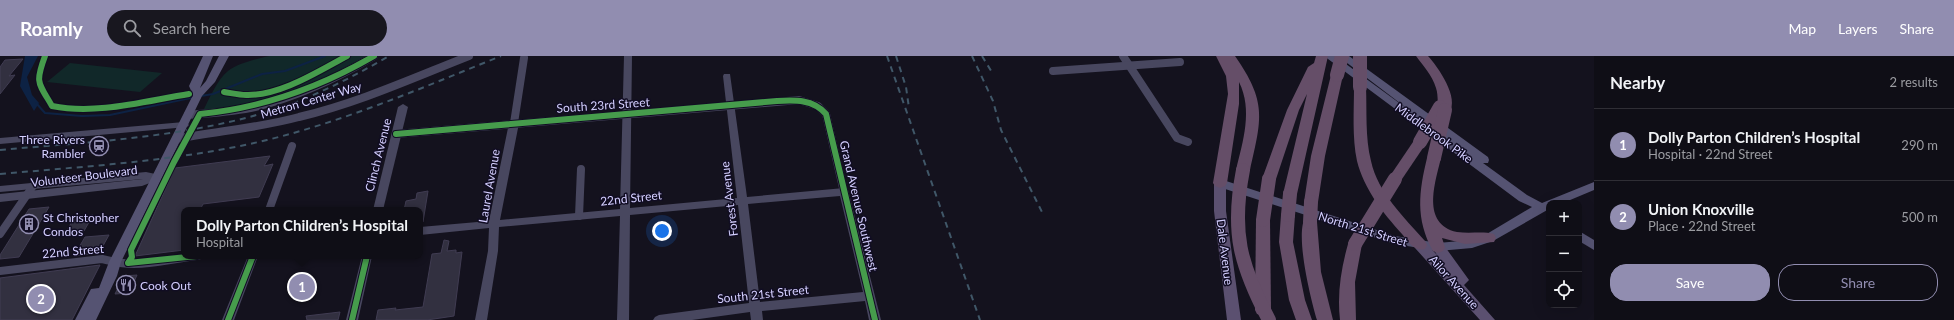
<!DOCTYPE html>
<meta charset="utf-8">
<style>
:root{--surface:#0f0e16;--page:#18171f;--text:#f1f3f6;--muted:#9b9ca1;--line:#2f2e35;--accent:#918db0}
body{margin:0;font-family:Lato,sans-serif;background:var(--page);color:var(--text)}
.controls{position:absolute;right:12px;bottom:12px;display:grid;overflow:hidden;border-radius:8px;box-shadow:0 4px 16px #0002}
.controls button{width:36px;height:36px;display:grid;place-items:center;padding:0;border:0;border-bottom:1px solid var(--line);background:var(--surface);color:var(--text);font:20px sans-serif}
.you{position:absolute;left:662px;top:175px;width:14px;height:14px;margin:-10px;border:3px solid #fff;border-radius:50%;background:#1a73e8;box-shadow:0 0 0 6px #1a73e833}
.badge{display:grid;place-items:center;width:26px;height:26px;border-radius:50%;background:var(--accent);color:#fff;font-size:13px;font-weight:700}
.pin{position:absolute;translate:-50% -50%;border:2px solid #fff;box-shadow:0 1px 4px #0006}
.popup{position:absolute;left:181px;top:151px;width:242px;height:52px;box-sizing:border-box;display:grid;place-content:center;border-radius:8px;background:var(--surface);filter:drop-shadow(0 1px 3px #0005);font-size:13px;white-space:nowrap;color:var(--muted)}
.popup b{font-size:15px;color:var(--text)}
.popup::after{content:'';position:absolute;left:50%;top:100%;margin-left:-8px;border:8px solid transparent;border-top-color:var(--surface)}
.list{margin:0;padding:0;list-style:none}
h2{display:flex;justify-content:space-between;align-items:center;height:52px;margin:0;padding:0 16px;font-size:17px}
h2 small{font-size:13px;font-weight:400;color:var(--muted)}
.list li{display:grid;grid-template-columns:26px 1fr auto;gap:12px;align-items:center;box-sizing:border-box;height:72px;padding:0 16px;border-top:1px solid var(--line)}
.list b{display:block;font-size:15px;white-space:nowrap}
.list p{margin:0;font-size:13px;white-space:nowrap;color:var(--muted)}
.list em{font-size:13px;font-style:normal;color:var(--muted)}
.actions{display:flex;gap:8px;padding:12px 16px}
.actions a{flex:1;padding:9px 0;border:1px solid var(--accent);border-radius:16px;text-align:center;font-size:14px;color:var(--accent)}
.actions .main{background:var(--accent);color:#fff}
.icon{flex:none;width:22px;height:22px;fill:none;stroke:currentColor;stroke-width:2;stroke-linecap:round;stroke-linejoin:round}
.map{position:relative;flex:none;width:1594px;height:264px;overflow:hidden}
header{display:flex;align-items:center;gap:24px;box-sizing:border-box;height:56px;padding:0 20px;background:var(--accent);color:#fff}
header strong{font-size:19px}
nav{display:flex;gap:22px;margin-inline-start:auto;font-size:14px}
.search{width:280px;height:36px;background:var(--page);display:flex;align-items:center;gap:10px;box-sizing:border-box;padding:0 14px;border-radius:22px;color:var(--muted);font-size:15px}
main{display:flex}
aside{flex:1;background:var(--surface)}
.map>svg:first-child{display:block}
.green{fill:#112829}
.water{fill:#0d2244}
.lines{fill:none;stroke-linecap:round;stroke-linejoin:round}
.stream{stroke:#0d2244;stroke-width:2}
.building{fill:#323040;stroke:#403c52}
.minor{stroke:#48475f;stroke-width:8}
.tertiary{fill:#48475f;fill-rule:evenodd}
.secondary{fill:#555372;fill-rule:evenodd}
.primary{fill:#5b5070;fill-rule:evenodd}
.motorway{fill:#654e68;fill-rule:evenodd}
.rail{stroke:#405768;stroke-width:2;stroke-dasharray:6 5;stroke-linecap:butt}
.motorway-bridge{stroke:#654e68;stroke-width:14}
.cycleway-casing{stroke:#110d23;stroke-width:8}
.cycleway{stroke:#469c4c;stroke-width:6}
.labels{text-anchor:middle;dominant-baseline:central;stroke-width:3;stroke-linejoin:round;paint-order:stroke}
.street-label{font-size:12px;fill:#d4cfff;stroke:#110d23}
.poi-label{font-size:12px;fill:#d4cfff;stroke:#110d23;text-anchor:start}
</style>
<header>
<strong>Roamly</strong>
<div class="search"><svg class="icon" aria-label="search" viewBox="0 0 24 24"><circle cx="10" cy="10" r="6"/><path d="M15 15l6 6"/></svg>Search here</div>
<nav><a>Map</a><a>Layers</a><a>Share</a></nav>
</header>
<main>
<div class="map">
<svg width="1594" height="264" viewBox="0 0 1594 264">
<rect width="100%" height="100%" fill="#14121e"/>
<!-- green -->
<g class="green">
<path d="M 269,0 L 370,0 L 299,35 L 265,47 L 203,55 C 209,43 217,24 228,15 C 238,7 257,3 269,0 Z"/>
<path d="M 70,7 L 162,17 L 140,36 L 47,26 Z"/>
</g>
<!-- water -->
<path class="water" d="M 25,0 L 38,0 L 27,21 L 32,39 L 39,47 L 34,55 L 20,30 Z"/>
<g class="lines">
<!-- stream -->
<g class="stream">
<path d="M 201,40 L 213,38 L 262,18 L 285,15 L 325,0"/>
<path d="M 36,47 L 45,57 L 82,60 L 110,59 L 195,41"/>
</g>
</g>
<!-- building -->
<g class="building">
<path d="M 23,3 L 9,20 L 15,19 L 0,38 L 0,11 L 5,4 Z"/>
<path d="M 270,100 L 264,110 L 273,108 L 259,141 L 203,148 L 200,154 L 184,154 L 184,194 L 135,200 L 175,112 Z"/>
<path d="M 428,135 L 423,166 L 420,166 L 420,154 L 404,154 L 406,145 L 416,143 L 417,137 Z"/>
<path d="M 49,151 L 19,201 L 0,203 L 0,199 L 29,153 Z"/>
<path d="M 93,159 L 84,175 L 65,178 L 74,162 Z"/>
<path d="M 109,179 L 99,197 L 74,200 L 85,181 Z"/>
<path d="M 444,184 L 449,185 L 447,195 L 456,194 L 456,197 L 462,196 L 454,260 L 427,264 L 376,264 L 378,254 L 396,252 L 395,254 L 423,251 L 432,198 L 441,197 Z"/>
<path d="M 100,209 L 72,264 L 0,264 L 0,222 Z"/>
<path d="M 137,219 L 129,237 L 115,238 L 124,220 Z"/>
<path d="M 340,256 L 338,264 L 307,264 L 306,260 Z"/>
</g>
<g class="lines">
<!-- minor -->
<g class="minor">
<path d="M 1123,0 L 1177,82 L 1188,86"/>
<path d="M 1053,15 L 1180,6"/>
<path d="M 188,59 C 210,57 233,56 255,51 C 297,41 337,22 374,0"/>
<path d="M 514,67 L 524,2"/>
<path d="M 396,78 L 799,44 L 818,50 L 826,58 L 844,136"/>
<path d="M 176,83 C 217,75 259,72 299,61 C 358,47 413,22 469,0"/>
<path d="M 269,154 L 292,90"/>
<path d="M 579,160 L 581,113"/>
<path d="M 0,178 L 33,130"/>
<path d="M 0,215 L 102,203 L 115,206"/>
</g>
<!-- tertiary -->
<g class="tertiary">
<path d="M 624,0 L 632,0 L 630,152 L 737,142 L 723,20 L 724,18 L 730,18 L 747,141 L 844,132 L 848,134 L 881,264 L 869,264 L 865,245 L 762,255 L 763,264 L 751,264 L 750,256 L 692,264 L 653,264 L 655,261 L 659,259 L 749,247 L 738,149 L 630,159 L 629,264 L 617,264 L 620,160 L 499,171 L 498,195 L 487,264 L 475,264 L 488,195 L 489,172 L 420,179 L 420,171 L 489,165 L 509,67 L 514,64 L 519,67 L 500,164 L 620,153 ZM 840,140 L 863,236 L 760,246 L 748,148 Z"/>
<path d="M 403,48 L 408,51 L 383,154 L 373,154 L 398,51 Z"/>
<path d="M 184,66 L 187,67 L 189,69 L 187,71 L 0,88 L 0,82 Z"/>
<path d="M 146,116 L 160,119 L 162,121 L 160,123 L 142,130 L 0,146 L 0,138 L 143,123 L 0,136 L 0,130 Z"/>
<path d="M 184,198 L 184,200 L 202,200 L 201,203 L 197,204 C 171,207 136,217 111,209 L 110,206 L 111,203 L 115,202 L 132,204 Z"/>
<path d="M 248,200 L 258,200 L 234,264 L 222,264 Z"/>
<path d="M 362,200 L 372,200 L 358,264 L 346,264 Z"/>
</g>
<!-- secondary -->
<g class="secondary">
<path d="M 203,0 L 213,0 L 200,32 L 206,25 L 219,0 L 229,0 L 215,26 L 202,40 L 121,206 L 117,220 L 96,264 L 75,264 L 91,233 L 99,232 L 109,206 L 193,39 L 189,30 Z"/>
<path d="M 1324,0 L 1335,0 L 1417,60 L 1338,0 L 1349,0 L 1488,101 L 1489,104 L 1488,107 L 1483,107 L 1527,139 L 1542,147 L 1594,126 L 1594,134 L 1563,147 L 1549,147 L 1549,153 L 1493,185 L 1472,192 L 1438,195 L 1395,188 L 1216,130 L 1215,127 L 1216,124 L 1220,123 L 1395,180 L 1438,187 L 1471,184 L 1485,179 L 1532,151 L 1519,145 Z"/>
<path d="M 1579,175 L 1594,184 L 1594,194 L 1579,185 Z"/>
</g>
<!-- primary -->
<g class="primary">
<path d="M 1220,123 L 1224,124 L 1226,127 L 1226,155 L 1241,264 L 1227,264 L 1214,155 L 1214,127 L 1216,124 Z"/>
<path d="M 1420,184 L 1425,186 L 1437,199 L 1432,191 L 1433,188 L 1438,186 L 1443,188 L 1469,224 L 1464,229 L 1495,264 L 1480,264 L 1415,192 L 1414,189 L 1415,186 Z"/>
</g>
<!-- motorway -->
<g class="motorway">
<path d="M 1216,0 L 1235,0 C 1267,46 1262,62 1250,114 L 1248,117 L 1238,117 L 1236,114 C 1243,85 1253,54 1239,26 L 1239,48 L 1227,127 L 1225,130 L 1220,132 L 1215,130 L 1213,127 L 1228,38 L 1226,20 Z"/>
<path d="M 1316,0 L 1328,0 L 1297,138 L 1295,141 L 1290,143 L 1285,141 L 1283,138 L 1307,38 L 1299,54 L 1276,123 L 1274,126 L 1269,128 L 1264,126 L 1262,123 L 1287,54 L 1308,11 L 1314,7 Z"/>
<path d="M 1416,0 L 1428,0 C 1438,11 1460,42 1449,57 L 1441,57 C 1436,51 1439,40 1436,32 C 1432,19 1424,11 1416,0 Z"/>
<path d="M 1337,15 L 1343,19 L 1325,100 L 1318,146 L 1316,150 L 1311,151 L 1306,150 L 1304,146 L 1311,100 L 1331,19 Z"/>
<path d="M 1360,27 L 1366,31 C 1367,55 1365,81 1371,105 C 1378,137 1404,161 1425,185 L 1427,189 L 1425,193 C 1414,196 1409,186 1402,178 C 1383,157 1364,133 1357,105 C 1352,81 1354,55 1354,31 Z"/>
<path d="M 1420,82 L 1425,83 L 1427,86 L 1400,126 L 1395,128 L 1390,126 L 1388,123 L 1390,120 L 1415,83 Z"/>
<path d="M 1434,97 L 1439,99 L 1441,102 C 1435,127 1421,168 1457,176 C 1470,178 1483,175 1494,178 L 1496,182 L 1494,186 L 1465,188 L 1442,182 L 1445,191 L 1443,195 L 1438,197 L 1433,195 C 1415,163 1419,135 1427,102 L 1429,99 Z"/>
<path d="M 1288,154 L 1293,155 L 1295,159 L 1293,186 L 1305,244 L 1312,264 L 1296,264 L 1289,244 L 1279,186 L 1281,159 L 1283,155 Z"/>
<path d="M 1263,159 L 1268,160 L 1270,164 L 1271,254 L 1269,258 L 1263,260 L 1257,258 L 1255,254 L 1256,164 L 1258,160 Z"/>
<path d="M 1310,161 L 1315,162 L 1317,166 L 1321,216 L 1333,264 L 1317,264 C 1311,244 1295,180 1305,162 Z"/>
<path d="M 1355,182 L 1360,184 L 1362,188 L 1355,226 L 1356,264 L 1340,264 C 1337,238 1341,213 1348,188 L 1350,184 Z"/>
</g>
<!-- rail -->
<g class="rail">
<path d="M 887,0 L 980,264"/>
<path d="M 896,0 L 906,31 L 909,52"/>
<path d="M 972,0 L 993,45 L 1001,74 L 1042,156"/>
<path d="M 982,0 L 993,18"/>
<path d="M 0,94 C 99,85 205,81 299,45 C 331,32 360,17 389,0"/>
<path d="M 0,118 C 89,110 180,105 267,84 C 348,64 424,31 501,0"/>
</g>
<!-- motorway-bridge -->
<g class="motorway-bridge">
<path d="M 1360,0 L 1360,31"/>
<path d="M 1337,19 L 1342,0"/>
<path d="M 1420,86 L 1440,51"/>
<path d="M 1434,102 L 1445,54"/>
<path d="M 1243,114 C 1231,176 1240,209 1269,264"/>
<path d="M 1288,159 L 1290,138"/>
<path d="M 1263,164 L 1269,123"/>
<path d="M 1310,166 L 1311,146"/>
<path d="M 1355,188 L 1395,123"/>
</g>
<defs>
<g id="cycleway">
<path d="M 45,0 C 35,27 38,26 52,50 C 97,59 145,45 189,38"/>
<path d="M 224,36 C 231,37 239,39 246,39 C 280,40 317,16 347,0"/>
<path d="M 396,78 L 777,45 C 795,44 813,43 826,58 L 875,264"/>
<path d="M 197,200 L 128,207 L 132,201 L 131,194 L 174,106 L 200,58 C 263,52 319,32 374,0"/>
<path d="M 228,264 L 253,200"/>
<path d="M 352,264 L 367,200"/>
</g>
</defs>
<!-- cycleway casing -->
<use href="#cycleway" class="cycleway-casing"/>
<!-- cycleway -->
<use href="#cycleway" class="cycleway"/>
</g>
<!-- icons -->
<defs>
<symbol id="station-ring" viewBox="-11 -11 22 22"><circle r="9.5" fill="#110d23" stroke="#918db0" stroke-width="1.5"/><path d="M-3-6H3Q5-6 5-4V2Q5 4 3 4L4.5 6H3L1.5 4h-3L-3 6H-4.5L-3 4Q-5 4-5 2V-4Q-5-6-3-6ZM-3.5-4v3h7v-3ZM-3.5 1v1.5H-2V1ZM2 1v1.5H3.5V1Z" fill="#918db0"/></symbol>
<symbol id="building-ring" viewBox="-11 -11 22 22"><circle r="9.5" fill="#110d23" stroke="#918db0" stroke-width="1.5"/><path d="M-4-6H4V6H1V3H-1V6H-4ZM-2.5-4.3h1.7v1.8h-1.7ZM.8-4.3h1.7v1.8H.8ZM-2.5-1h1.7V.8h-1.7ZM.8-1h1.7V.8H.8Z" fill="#918db0"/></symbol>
<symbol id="restaurant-ring" viewBox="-11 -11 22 22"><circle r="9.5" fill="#110d23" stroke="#918db0" stroke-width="1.5"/><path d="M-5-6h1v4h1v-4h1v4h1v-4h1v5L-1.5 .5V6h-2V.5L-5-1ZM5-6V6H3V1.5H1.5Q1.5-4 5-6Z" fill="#918db0"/></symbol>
</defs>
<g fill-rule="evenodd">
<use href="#station-ring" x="88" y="79" width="22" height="22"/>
<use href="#building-ring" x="18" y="157" width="22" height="22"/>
<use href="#restaurant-ring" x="115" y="218" width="22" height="22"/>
</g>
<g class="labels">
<!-- street labels -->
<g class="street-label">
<text transform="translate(311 44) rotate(-16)">Metron Center Way</text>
<text transform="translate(603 49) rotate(-4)">South 23rd Street</text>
<text transform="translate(1434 77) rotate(36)">Middlebrook Pike</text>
<text transform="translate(378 99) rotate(-76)">Clinch Avenue</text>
<text transform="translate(84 120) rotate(-7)">Volunteer Boulevard</text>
<text transform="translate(489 130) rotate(-80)">Laurel Avenue</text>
<text transform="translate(631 142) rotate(-6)">22nd Street</text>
<text transform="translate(729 143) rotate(-97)">Forest Avenue</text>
<text transform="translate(859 150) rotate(77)">Grand Avenue Southwest</text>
<text transform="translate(1363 173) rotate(17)">North 21st Street</text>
<text transform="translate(73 195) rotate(-5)">22nd Street</text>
<text transform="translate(1225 196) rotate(83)">Dale Avenue</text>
<text transform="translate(1454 226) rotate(48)">Ailor Avenue</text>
<text transform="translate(763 238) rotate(-6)">South 21st Street</text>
</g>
<!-- poi labels -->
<g class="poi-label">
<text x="85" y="83" text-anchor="end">Three Rivers<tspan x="85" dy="14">Rambler</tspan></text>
<text x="43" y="161">St Christopher<tspan x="43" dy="14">Condos</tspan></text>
<text x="140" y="229">Cook Out</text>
</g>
</g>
</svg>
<div class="controls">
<button>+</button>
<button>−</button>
<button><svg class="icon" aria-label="locate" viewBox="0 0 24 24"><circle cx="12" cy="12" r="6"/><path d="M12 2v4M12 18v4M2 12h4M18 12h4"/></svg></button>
</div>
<div class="you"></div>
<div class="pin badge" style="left:302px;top:231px">1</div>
<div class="popup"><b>Dolly Parton Children’s Hospital</b>Hospital</div>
<div class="pin badge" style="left:41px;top:243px">2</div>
</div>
<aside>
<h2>Nearby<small>2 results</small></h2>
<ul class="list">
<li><span class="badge">1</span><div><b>Dolly Parton Children’s Hospital</b><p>Hospital · 22nd Street</p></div><em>290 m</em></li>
<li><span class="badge">2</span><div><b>Union Knoxville</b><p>Place · 22nd Street</p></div><em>500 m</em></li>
</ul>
<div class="actions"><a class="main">Save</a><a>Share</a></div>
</aside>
</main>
